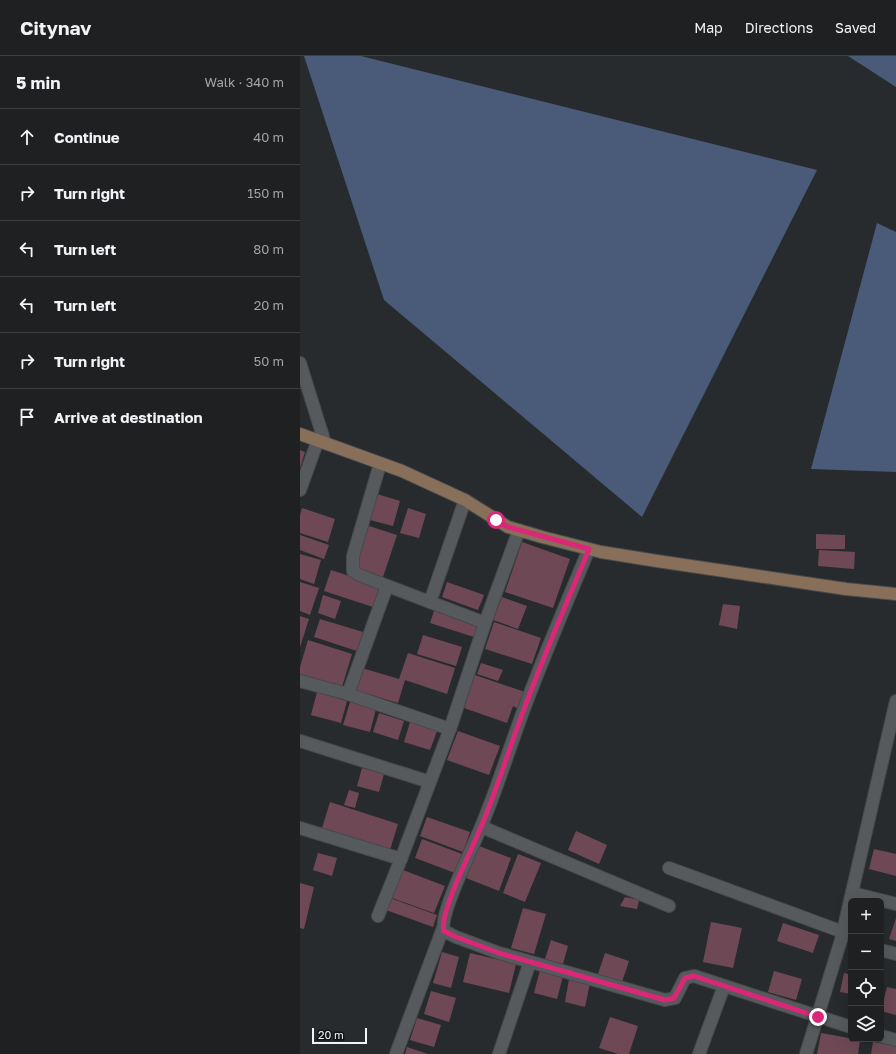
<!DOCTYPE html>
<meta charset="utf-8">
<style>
:root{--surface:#1e2022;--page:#2b2d2f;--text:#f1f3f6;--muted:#a1a3a5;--line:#3c3e40}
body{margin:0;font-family:"Golos Text",sans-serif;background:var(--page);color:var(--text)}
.controls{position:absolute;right:12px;bottom:12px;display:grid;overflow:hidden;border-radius:6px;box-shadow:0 4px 16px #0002}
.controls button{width:36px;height:36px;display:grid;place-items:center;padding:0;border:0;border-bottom:1px solid var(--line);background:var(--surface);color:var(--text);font:20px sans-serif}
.scale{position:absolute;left:12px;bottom:10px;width:55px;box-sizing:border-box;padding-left:4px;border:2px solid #f1f3f5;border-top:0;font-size:11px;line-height:14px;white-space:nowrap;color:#f1f3f5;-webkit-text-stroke:3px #121314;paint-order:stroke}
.stop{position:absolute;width:12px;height:12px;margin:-9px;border:3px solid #db2777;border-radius:50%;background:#fff}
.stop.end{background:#db2777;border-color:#fff;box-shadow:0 1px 4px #0008}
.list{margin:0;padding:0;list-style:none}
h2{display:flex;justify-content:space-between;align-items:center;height:52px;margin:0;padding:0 16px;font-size:17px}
h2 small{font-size:13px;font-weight:400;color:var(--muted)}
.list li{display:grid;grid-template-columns:26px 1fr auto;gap:12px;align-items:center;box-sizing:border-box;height:56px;padding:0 16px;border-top:1px solid var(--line)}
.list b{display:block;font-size:15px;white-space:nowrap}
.list em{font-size:13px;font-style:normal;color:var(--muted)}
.icon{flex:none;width:22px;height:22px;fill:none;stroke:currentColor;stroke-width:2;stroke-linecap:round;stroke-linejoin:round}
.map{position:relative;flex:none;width:596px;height:998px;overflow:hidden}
header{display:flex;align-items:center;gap:24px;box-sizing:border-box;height:56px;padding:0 20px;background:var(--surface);border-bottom:1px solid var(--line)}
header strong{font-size:19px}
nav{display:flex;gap:22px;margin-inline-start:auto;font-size:14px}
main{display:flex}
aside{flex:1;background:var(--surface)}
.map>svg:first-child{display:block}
.water{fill:#4a5a79}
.building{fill:#6e4955}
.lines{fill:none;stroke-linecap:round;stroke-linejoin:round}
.street-casing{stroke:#47494c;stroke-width:14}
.secondary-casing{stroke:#47494c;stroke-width:14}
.street{stroke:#575a5d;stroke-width:12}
.secondary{stroke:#876f59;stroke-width:12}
.route{stroke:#db2777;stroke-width:5}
</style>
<header>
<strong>Citynav</strong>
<nav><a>Map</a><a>Directions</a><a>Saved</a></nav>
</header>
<main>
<aside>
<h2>5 min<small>Walk · 340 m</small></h2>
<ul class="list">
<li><svg class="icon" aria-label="ahead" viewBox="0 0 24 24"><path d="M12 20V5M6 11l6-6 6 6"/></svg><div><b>Continue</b></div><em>40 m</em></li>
<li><svg class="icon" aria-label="right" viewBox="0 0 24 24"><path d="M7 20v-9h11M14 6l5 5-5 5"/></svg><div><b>Turn right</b></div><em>150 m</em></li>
<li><svg class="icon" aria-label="left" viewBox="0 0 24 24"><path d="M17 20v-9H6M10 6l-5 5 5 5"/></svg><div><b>Turn left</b></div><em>80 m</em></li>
<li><svg class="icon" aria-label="left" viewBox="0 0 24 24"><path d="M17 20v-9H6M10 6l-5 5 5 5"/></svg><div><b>Turn left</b></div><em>20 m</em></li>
<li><svg class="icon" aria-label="right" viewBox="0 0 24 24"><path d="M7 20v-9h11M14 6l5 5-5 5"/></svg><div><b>Turn right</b></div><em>50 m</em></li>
<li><svg class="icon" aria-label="arrive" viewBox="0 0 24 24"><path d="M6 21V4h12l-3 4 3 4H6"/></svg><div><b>Arrive at destination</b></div></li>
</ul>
</aside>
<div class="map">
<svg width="596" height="998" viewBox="0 0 596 998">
<rect width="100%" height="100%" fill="#282b2d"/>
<!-- water -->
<g class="water">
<path d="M 4,0 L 61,0 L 517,114 L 342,461 L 84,244 Z"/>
<path d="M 548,0 L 596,0 L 596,31 Z"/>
<path d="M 577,167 L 596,176 L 596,416 L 511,413 Z"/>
</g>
<!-- building -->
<g class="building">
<path d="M 0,394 L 5,396 L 0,412 Z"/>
<path d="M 77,438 L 100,445 L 93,470 L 70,464 Z"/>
<path d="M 2,452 L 35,463 L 28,486 L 0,477 L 0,459 Z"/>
<path d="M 108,452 L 126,458 L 119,482 L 100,477 Z"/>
<path d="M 69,470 L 97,479 L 83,521 L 55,512 Z"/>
<path d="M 516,478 L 545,479 L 545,493 L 516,493 Z"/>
<path d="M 0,479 L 29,489 L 24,503 L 0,494 Z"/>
<path d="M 222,486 L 270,503 L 253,552 L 205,536 Z"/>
<path d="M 519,494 L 555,496 L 554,513 L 518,510 Z"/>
<path d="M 0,498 L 21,504 L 14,528 L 0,523 Z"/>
<path d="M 31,514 L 80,530 L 73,551 L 24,535 Z"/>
<path d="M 0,526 L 19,532 L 10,559 L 0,555 Z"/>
<path d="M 147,526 L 184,539 L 178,554 L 142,541 Z"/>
<path d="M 23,539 L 41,545 L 35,563 L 18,557 Z"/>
<path d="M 202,541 L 227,550 L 218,573 L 193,564 Z"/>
<path d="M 423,548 L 440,550 L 437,573 L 419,569 Z"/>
<path d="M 135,552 L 179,567 L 174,581 L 130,567 Z"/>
<path d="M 0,560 L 9,563 L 0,591 Z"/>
<path d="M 20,563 L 63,576 L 57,595 L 14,581 Z"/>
<path d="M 194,566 L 241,582 L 232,608 L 185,593 Z"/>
<path d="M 123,579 L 162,591 L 156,610 L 117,598 Z"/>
<path d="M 8,584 L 52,598 L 42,631 L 0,618 L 0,611 Z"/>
<path d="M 108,597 L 155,612 L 147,638 L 105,624 L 98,647 L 55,634 L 62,612 L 99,623 Z"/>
<path d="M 181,607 L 203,614 L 198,625 L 177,618 Z"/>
<path d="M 175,619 L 225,636 L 219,653 L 213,650 L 207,667 L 164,652 Z"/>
<path d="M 17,636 L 47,645 L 41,667 L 11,659 Z"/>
<path d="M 50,646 L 76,653 L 70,676 L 43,669 Z"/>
<path d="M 79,657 L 104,665 L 98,684 L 73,676 Z"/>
<path d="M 110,666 L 137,675 L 130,694 L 104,686 Z"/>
<path d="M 158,675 L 200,690 L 189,719 L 147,704 Z"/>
<path d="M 62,712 L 84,718 L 79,736 L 57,730 Z"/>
<path d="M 49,734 L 59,737 L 55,752 L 44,749 Z"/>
<path d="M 30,746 L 98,768 L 90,794 L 22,772 Z"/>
<path d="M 127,761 L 170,776 L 163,796 L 120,780 Z"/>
<path d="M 276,775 L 307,789 L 299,808 L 268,794 Z"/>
<path d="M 122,783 L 162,798 L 155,817 L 115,802 Z"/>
<path d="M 179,790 L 211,802 L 199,835 L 166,822 Z"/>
<path d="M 574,793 L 596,798 L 596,820 L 569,813 Z"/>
<path d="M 18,797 L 37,802 L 32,820 L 13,814 Z"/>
<path d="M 218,798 L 241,807 L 225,846 L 203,837 Z"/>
<path d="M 103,814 L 145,830 L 134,857 L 92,842 Z"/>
<path d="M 0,827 L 14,831 L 4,873 L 0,872 Z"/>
<path d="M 325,841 L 339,844 L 337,853 L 320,850 Z"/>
<path d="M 90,842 L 137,859 L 133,871 L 86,854 Z"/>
<path d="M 223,852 L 246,858 L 234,898 L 211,892 Z"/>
<path d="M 596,862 L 596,885 L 589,883 Z"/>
<path d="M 411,866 L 442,872 L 433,912 L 403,906 Z"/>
<path d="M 483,867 L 519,879 L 513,897 L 477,885 Z"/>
<path d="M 251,884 L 268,890 L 263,908 L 245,903 Z"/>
<path d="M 142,896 L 159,901 L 151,932 L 133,927 Z"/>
<path d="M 170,897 L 216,908 L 209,937 L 163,926 Z"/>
<path d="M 305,897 L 329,905 L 322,926 L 298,918 Z"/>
<path d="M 240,914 L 263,920 L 257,943 L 234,937 Z"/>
<path d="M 474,915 L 502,923 L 496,944 L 468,936 Z"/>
<path d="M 544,917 L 551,919 L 551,938 L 540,936 Z"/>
<path d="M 269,923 L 290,927 L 285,951 L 265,946 Z"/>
<path d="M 587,931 L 596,933 L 596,959 L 581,955 Z"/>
<path d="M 131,935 L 156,942 L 149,966 L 124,958 Z"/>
<path d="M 310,961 L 338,970 L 329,998 L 318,998 L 299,992 Z"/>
<path d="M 117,962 L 141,969 L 134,991 L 110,984 Z"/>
<path d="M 521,977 L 560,984 L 558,998 L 517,998 Z"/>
<path d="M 573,986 L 596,990 L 596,998 L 571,998 Z"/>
<path d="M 107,991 L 128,998 L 105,998 Z"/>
</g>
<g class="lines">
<defs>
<g id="street">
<path d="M 0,307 L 25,387"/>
<path d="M 80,408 L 53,500 L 53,515 L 59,519 L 185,567"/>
<path d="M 0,434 L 18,384"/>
<path d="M 289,493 C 267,546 244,599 224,653 C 207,698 194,744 174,787 C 167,804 139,860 144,875 L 156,881 L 199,897 L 365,944 L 375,942 L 385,922 L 394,920 L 551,971"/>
<path d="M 130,546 L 165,444"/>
<path d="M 0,625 L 48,638 L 150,673"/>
<path d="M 48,638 L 87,530"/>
<path d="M 0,685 L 130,726"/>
<path d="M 182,771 L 369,850"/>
<path d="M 0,772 L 101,803"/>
<path d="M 369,812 L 543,876"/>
<path d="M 552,837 L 596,848"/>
<path d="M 78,860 L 101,803 L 150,673 L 185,567 L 219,474"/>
<path d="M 581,894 L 596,898"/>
<path d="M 581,980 L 596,984"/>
<path d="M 96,998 L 143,872"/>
<path d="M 199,998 L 230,906"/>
<path d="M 399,998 L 424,930"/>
<path d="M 506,998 L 541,884 L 596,645"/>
</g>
<path id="secondary" d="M 0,378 L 102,415 L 165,444 L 208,471 L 242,481 L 301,496 L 357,505 L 546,533 L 596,538"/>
</defs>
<!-- street casing -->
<use href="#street" class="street-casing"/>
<!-- secondary casing -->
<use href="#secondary" class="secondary-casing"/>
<!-- street -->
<use href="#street" class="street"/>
<!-- secondary -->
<use href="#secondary" class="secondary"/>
</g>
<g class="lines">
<!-- route -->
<path class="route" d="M 196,464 L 208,471 L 289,493 C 267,546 244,599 224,653 C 207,698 194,744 174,787 C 167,804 139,859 144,875 L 156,881 L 199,897 L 365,944 L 374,942 L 385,922 L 394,920 L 518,961"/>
</g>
</svg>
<div class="controls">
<button>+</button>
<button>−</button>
<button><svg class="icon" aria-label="locate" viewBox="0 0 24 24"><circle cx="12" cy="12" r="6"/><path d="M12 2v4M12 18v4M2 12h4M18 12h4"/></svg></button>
<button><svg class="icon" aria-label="layers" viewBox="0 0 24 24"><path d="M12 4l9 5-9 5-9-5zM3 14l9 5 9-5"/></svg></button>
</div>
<div class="scale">20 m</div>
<div class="stop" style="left:196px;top:464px"></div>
<div class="stop end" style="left:518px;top:961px"></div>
</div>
</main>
